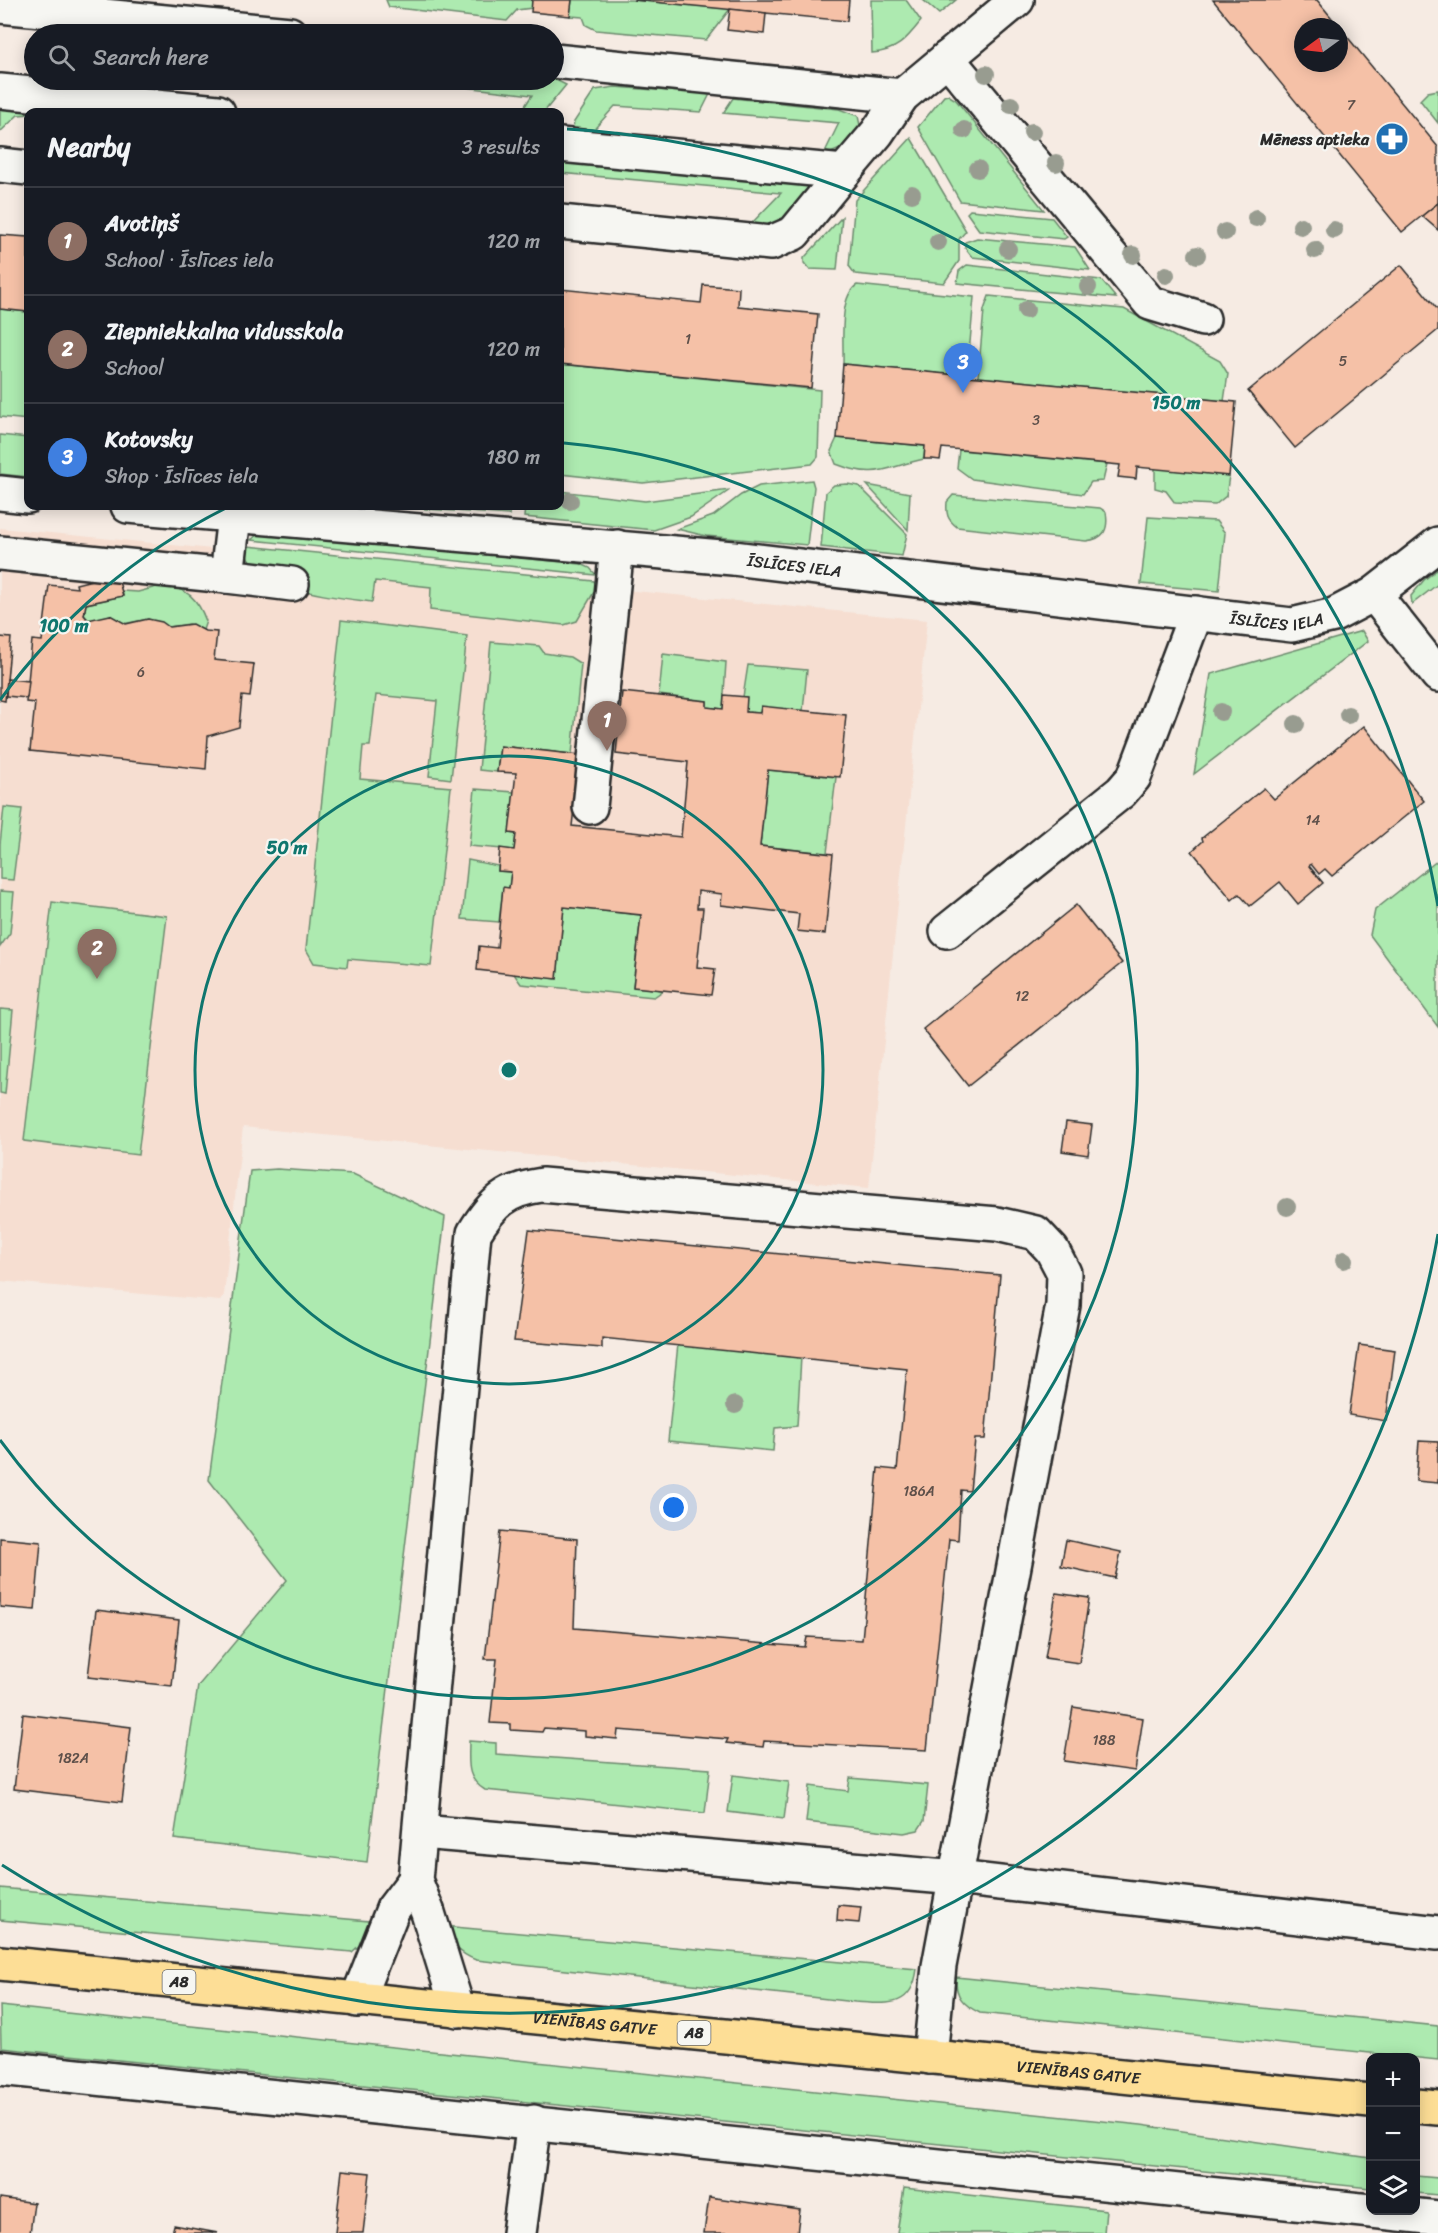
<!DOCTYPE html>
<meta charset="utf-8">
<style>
:root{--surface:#171b24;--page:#242831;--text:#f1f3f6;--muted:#9ea1a6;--line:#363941;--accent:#8c9099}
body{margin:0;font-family:Sriracha,sans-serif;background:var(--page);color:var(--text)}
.controls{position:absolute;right:18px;bottom:18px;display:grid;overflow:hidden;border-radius:12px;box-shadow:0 3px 15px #0003}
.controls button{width:54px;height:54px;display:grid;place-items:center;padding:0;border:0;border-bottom:2px solid var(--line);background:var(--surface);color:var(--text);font:30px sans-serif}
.compass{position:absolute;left:1294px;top:18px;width:54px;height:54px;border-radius:50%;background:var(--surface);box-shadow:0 3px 15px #0003;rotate:255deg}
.you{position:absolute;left:674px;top:1508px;width:21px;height:21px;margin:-15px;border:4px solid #fff;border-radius:50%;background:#1a73e8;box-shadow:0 0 0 9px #1a73e833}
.badge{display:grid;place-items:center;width:39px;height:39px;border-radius:50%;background:var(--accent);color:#fff;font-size:20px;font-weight:700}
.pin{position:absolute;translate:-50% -50px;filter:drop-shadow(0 2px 3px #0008)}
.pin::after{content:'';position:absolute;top:32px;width:21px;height:18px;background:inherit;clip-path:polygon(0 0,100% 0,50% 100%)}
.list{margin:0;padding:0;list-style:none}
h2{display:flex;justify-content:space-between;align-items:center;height:78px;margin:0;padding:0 24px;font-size:26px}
h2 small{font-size:20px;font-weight:400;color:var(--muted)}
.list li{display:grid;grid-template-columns:39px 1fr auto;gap:18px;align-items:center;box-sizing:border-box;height:108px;padding:0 24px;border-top:2px solid var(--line)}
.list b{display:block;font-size:22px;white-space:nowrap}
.list p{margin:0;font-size:20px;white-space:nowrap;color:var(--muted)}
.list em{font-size:20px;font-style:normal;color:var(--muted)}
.icon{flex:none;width:33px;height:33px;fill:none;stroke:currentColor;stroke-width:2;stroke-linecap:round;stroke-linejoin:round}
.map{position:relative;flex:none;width:1438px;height:2233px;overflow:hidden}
.search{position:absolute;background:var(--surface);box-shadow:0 3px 15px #0003;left:24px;top:24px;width:540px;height:66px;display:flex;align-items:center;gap:15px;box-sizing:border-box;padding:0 21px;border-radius:33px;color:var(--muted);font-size:22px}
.panel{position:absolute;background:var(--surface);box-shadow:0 3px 15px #0003;left:24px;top:108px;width:540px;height:402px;border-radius:12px}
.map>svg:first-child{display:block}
.built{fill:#f6ded1}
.green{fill:#adeab0;stroke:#6c8a6e;stroke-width:1.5}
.building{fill:#f5c1a7;stroke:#2b2b2b;stroke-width:1.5;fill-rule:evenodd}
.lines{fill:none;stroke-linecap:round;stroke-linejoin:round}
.minor-casing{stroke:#2b2b2b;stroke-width:38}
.highway-casing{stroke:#2b2b2b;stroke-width:38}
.minor{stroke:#f6f6f2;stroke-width:33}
.highway{stroke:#fdde96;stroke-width:33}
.tree{fill:#989c90}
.ring{fill:none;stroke:#0f766e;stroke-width:3}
.labels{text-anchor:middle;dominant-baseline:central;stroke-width:4.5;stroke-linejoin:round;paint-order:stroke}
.number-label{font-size:14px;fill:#5e504a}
.shield{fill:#f6f6f2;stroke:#686867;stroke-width:1.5}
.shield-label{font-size:15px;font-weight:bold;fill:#2b2b2b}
.poi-label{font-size:16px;font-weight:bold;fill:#2b2b2b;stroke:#f6f6f2;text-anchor:end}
.street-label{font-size:16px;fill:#2b2b2b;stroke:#f6f6f2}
.centre{fill:#0f766e;stroke:#f6f6f2;stroke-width:3}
.ring-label{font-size:18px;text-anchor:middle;font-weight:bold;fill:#0f766e;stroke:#f6f6f2;stroke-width:4.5;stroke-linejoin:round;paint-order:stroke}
</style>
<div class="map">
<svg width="1438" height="2233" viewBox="0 0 1438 2233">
<rect width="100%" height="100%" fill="#f6ebe3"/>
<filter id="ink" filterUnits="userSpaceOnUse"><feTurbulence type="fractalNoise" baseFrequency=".0167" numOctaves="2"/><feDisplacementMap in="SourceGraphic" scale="12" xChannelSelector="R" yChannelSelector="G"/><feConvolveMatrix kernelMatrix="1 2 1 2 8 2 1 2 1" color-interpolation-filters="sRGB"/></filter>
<g filter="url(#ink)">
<!-- built -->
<path class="built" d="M 0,528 L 927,620 L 869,1188 L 243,1127 L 224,1295 L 220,1301 L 0,1281 Z"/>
<!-- green -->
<g class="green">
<path d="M 386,0 L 532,0 L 532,8 L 517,10 L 507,21 L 389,7 Z"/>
<path d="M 572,0 L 633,0 L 730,9 L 706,40 L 596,30 L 586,25 L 583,17 L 570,16 Z"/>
<path d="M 871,0 L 906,0 L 921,21 C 906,40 897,51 872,53 Z"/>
<path d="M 923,0 L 956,0 L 939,14 Z"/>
<path d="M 44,26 L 131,34 L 43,34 Z"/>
<path d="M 554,79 L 566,85 L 544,112 L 521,112 L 532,95 L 406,80 Z"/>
<path d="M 615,87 L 710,94 L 701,112 L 615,106 L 589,135 L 577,132 L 573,128 L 574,122 L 595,90 Z"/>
<path d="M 1438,90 L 1438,123 L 1420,100 L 1428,92 Z"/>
<path d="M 948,95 L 956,100 L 1044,210 L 960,201 L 918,127 L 944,96 Z"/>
<path d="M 733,98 L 839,109 L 858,116 L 861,130 L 850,145 L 823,156 L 839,123 L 723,113 Z"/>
<path d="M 0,107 L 60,112 L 18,115 L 0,132 Z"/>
<path d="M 911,138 L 966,231 L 959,239 L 959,261 L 944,283 L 855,274 L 849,266 L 855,200 Z"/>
<path d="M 560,162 L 817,187 L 789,225 L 768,228 L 748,227 L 781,193 L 560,173 Z"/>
<path d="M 970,210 L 1052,218 L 1067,237 L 1064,239 L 979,230 L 967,213 Z"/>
<path d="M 842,217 L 837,270 L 809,269 L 804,263 L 804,258 Z"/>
<path d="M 977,238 L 1075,247 L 1090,270 L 972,257 L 965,248 L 965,242 Z"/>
<path d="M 967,265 L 1101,280 L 1116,298 L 957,283 L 959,271 Z"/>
<path d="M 857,285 L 974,297 L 967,376 L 843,364 C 844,343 838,297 857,285 Z"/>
<path d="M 989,296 L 1124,309 L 1220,361 L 1228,374 L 1224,401 L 978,377 L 984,310 Z"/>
<path d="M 0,309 L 28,312 L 28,420 L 0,417 Z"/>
<path d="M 560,364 L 820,390 L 818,457 L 812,464 L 643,483 L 560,474 Z"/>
<path d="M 0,435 L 28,438 L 28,477 L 0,474 Z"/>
<path d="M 837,438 L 925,446 L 924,459 C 886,467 877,480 836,464 L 831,451 Z"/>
<path d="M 959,450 L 1107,464 L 1103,481 L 1091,482 L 1083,494 L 972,479 L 957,468 Z"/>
<path d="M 1155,468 L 1229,476 L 1226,496 L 1215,505 L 1175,503 L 1166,491 L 1155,488 Z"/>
<path d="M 812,480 L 814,487 L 807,545 L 706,536 L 677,529 L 713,516 L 741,495 L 759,486 Z"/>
<path d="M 847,484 L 859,486 L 907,534 L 902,556 L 821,547 L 826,492 L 834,485 Z"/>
<path d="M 867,485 L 910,493 L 908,530 Z"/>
<path d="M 730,490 L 691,517 L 654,530 L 524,517 L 525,506 L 560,506 L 560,491 L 645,501 Z"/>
<path d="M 953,495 L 1100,508 L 1106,512 C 1109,530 1104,539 1086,541 L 957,527 C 947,519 946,514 947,502 Z"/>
<path d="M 382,506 L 510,506 L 509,515 Z"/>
<path d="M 1148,517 L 1216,521 L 1225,533 L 1219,591 L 1141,584 Z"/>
<path d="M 262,531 L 581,564 L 590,568 L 596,575 L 251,540 Z"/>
<path d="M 247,546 L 594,581 L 597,587 L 577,621 L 564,625 L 430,610 L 431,587 L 375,581 L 372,602 C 334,597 262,591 245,552 Z"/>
<path d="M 1438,569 L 1438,584 L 1412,604 L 1411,596 L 1424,580 Z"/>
<path d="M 164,585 C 187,588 198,599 206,621 L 203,630 L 189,624 L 169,627 L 148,619 L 123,624 L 110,615 L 90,621 L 84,615 L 86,604 L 123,596 L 122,591 L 138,592 Z"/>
<path d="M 341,620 L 467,636 L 451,779 L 429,776 L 437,701 L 376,695 L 370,746 L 363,746 L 360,779 L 451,787 L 431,966 L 348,959 L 347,967 L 314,963 L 306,949 Z"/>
<path d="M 1362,631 L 1368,641 L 1194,774 L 1211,674 Z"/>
<path d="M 491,642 L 539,646 L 544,653 L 570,657 L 581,664 L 572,754 L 500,746 L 497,772 L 479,770 Z"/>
<path d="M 663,654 L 726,662 L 723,709 L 707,707 L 707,701 L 659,695 Z"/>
<path d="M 748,665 L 807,670 L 803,711 L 761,707 L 760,713 L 746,712 L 743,697 Z"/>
<path d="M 768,770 L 836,777 L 827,853 L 760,846 Z"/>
<path d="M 475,789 L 514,792 L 509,833 L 516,834 L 514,850 L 469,846 Z"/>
<path d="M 4,807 L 22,809 L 13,880 L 0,879 L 0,844 Z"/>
<path d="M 468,860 L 498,866 L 498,871 L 511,872 L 509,888 L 503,888 L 499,922 L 462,919 Z"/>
<path d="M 1438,860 L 1438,1027 L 1370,935 L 1375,910 Z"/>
<path d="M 0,891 L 14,892 L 10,933 L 0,947 Z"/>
<path d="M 52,902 L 167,916 L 138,1155 L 24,1141 Z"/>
<path d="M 564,907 L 641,915 L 633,986 L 664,990 L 654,997 L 521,984 L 514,974 L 557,979 Z"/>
<path d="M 0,1009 L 13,1010 L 5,1094 L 0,1093 Z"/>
<path d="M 277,1169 L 353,1174 L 445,1217 L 367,1862 L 174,1839 L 198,1686 L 287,1580 L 209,1480 L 250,1171 Z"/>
<path d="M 678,1344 L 801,1357 L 797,1426 L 775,1428 L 773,1451 L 668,1441 Z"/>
<path d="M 469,1741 L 496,1743 L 496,1754 L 710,1769 L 705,1813 L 485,1790 C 465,1778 469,1762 469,1741 Z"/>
<path d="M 733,1775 L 789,1782 L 784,1819 L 728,1812 Z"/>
<path d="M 850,1778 L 928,1785 L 924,1821 L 918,1830 L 904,1833 L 806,1822 L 810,1786 L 848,1791 Z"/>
<path d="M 0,1888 L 369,1921 L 363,1942 L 352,1952 L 0,1920 Z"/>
<path d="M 443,1926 L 917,1969 C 912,2009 887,2004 855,2002 L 476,1960 C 457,1953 452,1943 443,1926 Z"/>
<path d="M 956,1977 L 1438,2026 L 1438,2060 L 980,2013 C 963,2005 955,1996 956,1977 Z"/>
<path d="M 0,2006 L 1141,2125 L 1370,2158 L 1370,2188 L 1,2048 Z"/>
<path d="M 1416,2176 L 1438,2178 L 1438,2195 L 1416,2193 Z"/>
<path d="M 904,2188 L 1106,2210 L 1104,2233 L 897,2233 Z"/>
</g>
<!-- building -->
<g class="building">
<path d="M 532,0 L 572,0 L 570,16 L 531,12 Z"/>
<path d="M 633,0 L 849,0 L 847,21 Z"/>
<path d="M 1213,0 L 1317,0 L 1438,147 L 1438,203 L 1402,232 ZM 1303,27 L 1339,27 L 1339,63 L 1303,63 Z"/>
<path d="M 730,9 L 766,13 L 764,34 L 727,30 Z"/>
<path d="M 1438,203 L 1438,230 L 1422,216 Z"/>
<path d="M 0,235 L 28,237 L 28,312 L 0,309 Z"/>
<path d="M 1401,265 L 1438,310 L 1438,330 L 1295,448 L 1248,391 Z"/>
<path d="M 703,285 L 739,288 L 738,306 L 818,314 L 811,388 L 560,364 L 560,289 L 701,303 Z"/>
<path d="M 843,364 L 1236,402 L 1229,476 L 1137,467 L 1136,479 L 1118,477 L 1120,465 L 942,448 L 940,460 L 932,459 L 924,459 L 925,446 L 837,438 Z"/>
<path d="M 117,574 L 123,596 L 86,604 L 84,615 L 88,620 L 110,615 L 126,624 L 148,619 L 162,622 L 169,627 L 192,624 L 205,631 L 217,632 L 214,660 L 254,664 L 250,697 L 242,696 L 239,727 L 208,736 L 206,769 L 30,751 L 35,703 L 26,702 L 32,640 L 42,641 L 49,585 L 77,588 L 76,584 Z"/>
<path d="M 0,637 L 11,638 L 5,701 L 0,700 Z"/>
<path d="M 7,679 L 29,681 L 27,698 L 6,696 Z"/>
<path d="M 622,692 L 707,701 L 707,707 L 723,709 L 724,695 L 747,697 L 746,712 L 760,713 L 761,706 L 846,715 L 840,777 L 768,770 L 760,846 L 833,854 L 825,934 L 797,931 L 799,914 L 721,905 L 722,894 L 698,891 L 697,908 L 703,908 L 697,967 L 715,969 L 711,995 L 633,987 L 641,915 L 564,907 L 557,979 L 477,970 L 479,946 L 497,948 L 503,887 L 509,888 L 511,872 L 498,871 L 500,848 L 514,850 L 516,834 L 509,833 L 516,773 L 497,772 L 500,746 L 580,755 L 572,826 L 681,837 L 688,762 L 616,754 Z"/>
<path d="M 1364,726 L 1424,801 L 1332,876 L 1325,869 L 1319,874 L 1311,864 L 1309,866 L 1323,883 L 1298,904 L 1280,882 L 1250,906 L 1239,894 L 1232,900 L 1192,851 L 1203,841 L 1202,838 L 1264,788 L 1274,799 Z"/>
<path d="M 1076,905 L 1122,963 L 968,1086 L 923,1029 Z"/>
<path d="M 1066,1122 L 1092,1125 L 1088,1155 L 1062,1151 Z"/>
<path d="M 529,1230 L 1000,1275 L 985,1439 L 975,1439 L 970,1491 L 961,1490 L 958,1540 L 949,1539 L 927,1750 L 764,1741 L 763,1747 L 726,1743 L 728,1739 L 618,1730 L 617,1739 L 585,1736 L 585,1731 L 544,1728 L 542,1732 L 511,1730 L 511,1724 L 490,1723 L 497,1659 L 485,1659 L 500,1531 L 577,1539 L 574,1628 L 805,1647 L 807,1637 L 862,1640 L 878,1468 L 897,1470 L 907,1369 L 602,1338 L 602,1348 L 514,1341 Z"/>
<path d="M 1359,1345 L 1395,1350 L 1386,1421 L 1349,1415 Z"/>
<path d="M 1419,1441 L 1438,1442 L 1438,1483 L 1416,1481 Z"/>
<path d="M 0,1538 L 41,1542 L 35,1610 L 0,1607 Z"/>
<path d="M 1066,1540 L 1121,1552 L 1115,1578 L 1061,1566 Z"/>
<path d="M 1056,1593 L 1089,1598 L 1079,1663 L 1045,1658 Z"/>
<path d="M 96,1610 L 179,1620 L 172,1686 L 88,1677 Z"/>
<path d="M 1073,1707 L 1143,1718 L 1135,1771 L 1064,1761 Z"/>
<path d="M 23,1714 L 131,1727 L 122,1802 L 14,1789 Z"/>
<path d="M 838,1905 L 861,1907 L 859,1923 L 837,1921 Z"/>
<path d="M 342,2170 L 370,2173 L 363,2233 L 335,2233 Z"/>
<path d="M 709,2197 L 800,2210 L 797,2233 L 704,2233 Z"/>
<path d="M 0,2198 L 34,2203 L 30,2233 L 0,2233 Z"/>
<path d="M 174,2225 L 218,2233 L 172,2233 Z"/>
</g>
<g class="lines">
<defs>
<g id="minor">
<path d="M 0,6 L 290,34"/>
<path d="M 947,58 L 1150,303 L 1203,319"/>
<path d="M 554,61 L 902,96"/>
<path d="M 0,91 L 218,112"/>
<path d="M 560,145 L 844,172 L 877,133 L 902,96 L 1017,0"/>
<path d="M 0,165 L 28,168"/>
<path d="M 560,222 L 771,243 L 794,233 L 844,172"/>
<path d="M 0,493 L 28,496"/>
<path id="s1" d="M 128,506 L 733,558 L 1292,625 L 1334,615 L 1374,594 L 1438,544"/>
<path d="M 234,516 L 227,576 L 292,584"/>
<path d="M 0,553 L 227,576"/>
<path d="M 1374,594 L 1438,675"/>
<path d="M 590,807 L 617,547"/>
<path d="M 947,931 L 1121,792 L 1134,777 L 1196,613"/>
<path d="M 421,1832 L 957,1878 L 1438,1933"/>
<path d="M 357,2000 L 393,1909 L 415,1880"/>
<path d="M 458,2010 L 428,1913 L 415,1880 L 474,1233 C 493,1202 506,1190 542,1185 L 997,1224 L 1036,1233 L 1052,1250 L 1064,1273 L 1063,1305 L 939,1966 L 930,2057"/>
<path d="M 0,2068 L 1438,2218"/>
<path d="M 519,2233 L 534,2122"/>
</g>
<g id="highway">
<path id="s2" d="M 0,1963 L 1370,2101"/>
<path d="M 1416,2106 L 1438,2108"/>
</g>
</defs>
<!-- minor casing -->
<use href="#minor" class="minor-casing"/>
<!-- highway casing -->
<use href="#highway" class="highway-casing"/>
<!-- minor -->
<use href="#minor" class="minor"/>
<!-- highway -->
<use href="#highway" class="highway"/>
</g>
<!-- trees -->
<g class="tree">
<circle cx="986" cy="74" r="9"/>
<circle cx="1011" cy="105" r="9"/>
<circle cx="964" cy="130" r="9"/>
<circle cx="1032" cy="132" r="9"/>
<circle cx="1056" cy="163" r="9"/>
<circle cx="978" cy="169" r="9"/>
<circle cx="912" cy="194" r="9"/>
<circle cx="1256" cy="218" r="9"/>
<circle cx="1301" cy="226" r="9"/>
<circle cx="1334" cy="230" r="9"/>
<circle cx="1225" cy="232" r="9"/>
<circle cx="938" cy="242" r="9"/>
<circle cx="1008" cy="249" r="9"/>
<circle cx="1315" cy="250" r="9"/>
<circle cx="1133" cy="255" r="9"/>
<circle cx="1197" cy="255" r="9"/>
<circle cx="1166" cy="275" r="9"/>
<circle cx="1088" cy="287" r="9"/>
<circle cx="1026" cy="310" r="9"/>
<circle cx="570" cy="501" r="9"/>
<circle cx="1221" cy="712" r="9"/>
<circle cx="1348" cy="715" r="9"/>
<circle cx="1296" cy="724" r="9"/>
<circle cx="1287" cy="1207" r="9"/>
<circle cx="1344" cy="1260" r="9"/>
<circle cx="735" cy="1405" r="9"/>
</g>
</g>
<!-- distance rings -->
<g class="ring">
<circle cx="509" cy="1070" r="314"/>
<path d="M0 700A629 629 0 0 1 228 507M564 443A629 629 0 1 1 0 1440"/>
<path d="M1438 1234A943 943 0 0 1 2 1865M567 129A943 943 0 0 1 1438 906"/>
</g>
<!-- icons -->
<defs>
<symbol id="pharmacy-disc" viewBox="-11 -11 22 22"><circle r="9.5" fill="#1f6fb2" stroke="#f6f6f2"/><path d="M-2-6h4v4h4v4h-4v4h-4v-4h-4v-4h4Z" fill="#fff"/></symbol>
</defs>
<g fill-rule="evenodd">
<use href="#pharmacy-disc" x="1373" y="120" width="38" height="38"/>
</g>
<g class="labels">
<!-- number labels -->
<g class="number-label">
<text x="1351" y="105">7</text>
<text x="688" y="339">1</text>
<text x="1343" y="361">5</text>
<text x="1036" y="420">3</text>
<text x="141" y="672">6</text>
<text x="1313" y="820">14</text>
<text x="1022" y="996">12</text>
<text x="919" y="1491">186A</text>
<text x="1104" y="1740">188</text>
<text x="73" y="1758">182A</text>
</g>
<!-- shield labels -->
<g class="shield">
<rect x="162.5" y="1970" width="33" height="24" rx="4.5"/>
<rect x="677.5" y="2021" width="33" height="24" rx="4.5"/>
</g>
<g class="shield-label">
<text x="179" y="1982">A8</text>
<text x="694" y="2033">A8</text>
</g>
<!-- poi labels -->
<g class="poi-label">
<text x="1369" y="139">Mēness aptieka</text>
</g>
<!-- street labels -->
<g class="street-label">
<text stroke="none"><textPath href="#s1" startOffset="669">ĪSLĪCES IELA</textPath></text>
<text stroke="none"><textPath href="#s1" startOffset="1155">ĪSLĪCES IELA</textPath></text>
<text stroke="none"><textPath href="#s2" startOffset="598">VIENĪBAS GATVE</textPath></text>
<text stroke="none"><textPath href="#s2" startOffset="1084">VIENĪBAS GATVE</textPath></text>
</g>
</g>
<circle cx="509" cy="1070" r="9" class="centre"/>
<g class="ring-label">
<text x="1176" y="409">150 m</text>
<text x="64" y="632">100 m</text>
<text x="287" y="854">50 m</text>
</g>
</svg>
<div class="controls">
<button>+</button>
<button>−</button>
<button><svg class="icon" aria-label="layers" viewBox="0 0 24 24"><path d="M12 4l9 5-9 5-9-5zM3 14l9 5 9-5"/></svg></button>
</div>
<svg class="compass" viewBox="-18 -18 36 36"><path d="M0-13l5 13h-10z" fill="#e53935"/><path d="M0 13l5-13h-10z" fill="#9ea1a6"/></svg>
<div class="you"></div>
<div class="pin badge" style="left:607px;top:751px;background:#8d6e63">1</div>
<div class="pin badge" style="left:97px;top:979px;background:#8d6e63">2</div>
<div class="pin badge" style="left:963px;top:393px;background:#3f7fe0">3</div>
<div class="search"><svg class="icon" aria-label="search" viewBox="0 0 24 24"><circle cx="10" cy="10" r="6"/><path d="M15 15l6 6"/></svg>Search here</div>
<section class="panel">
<h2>Nearby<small>3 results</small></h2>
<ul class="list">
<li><span class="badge" style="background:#8d6e63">1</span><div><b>Avotiņš</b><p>School · Īslīces iela</p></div><em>120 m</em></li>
<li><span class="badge" style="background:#8d6e63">2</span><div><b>Ziepniekkalna vidusskola</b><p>School</p></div><em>120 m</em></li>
<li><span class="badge" style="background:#3f7fe0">3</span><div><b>Kotovsky</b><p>Shop · Īslīces iela</p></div><em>180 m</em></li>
</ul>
</section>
</div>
